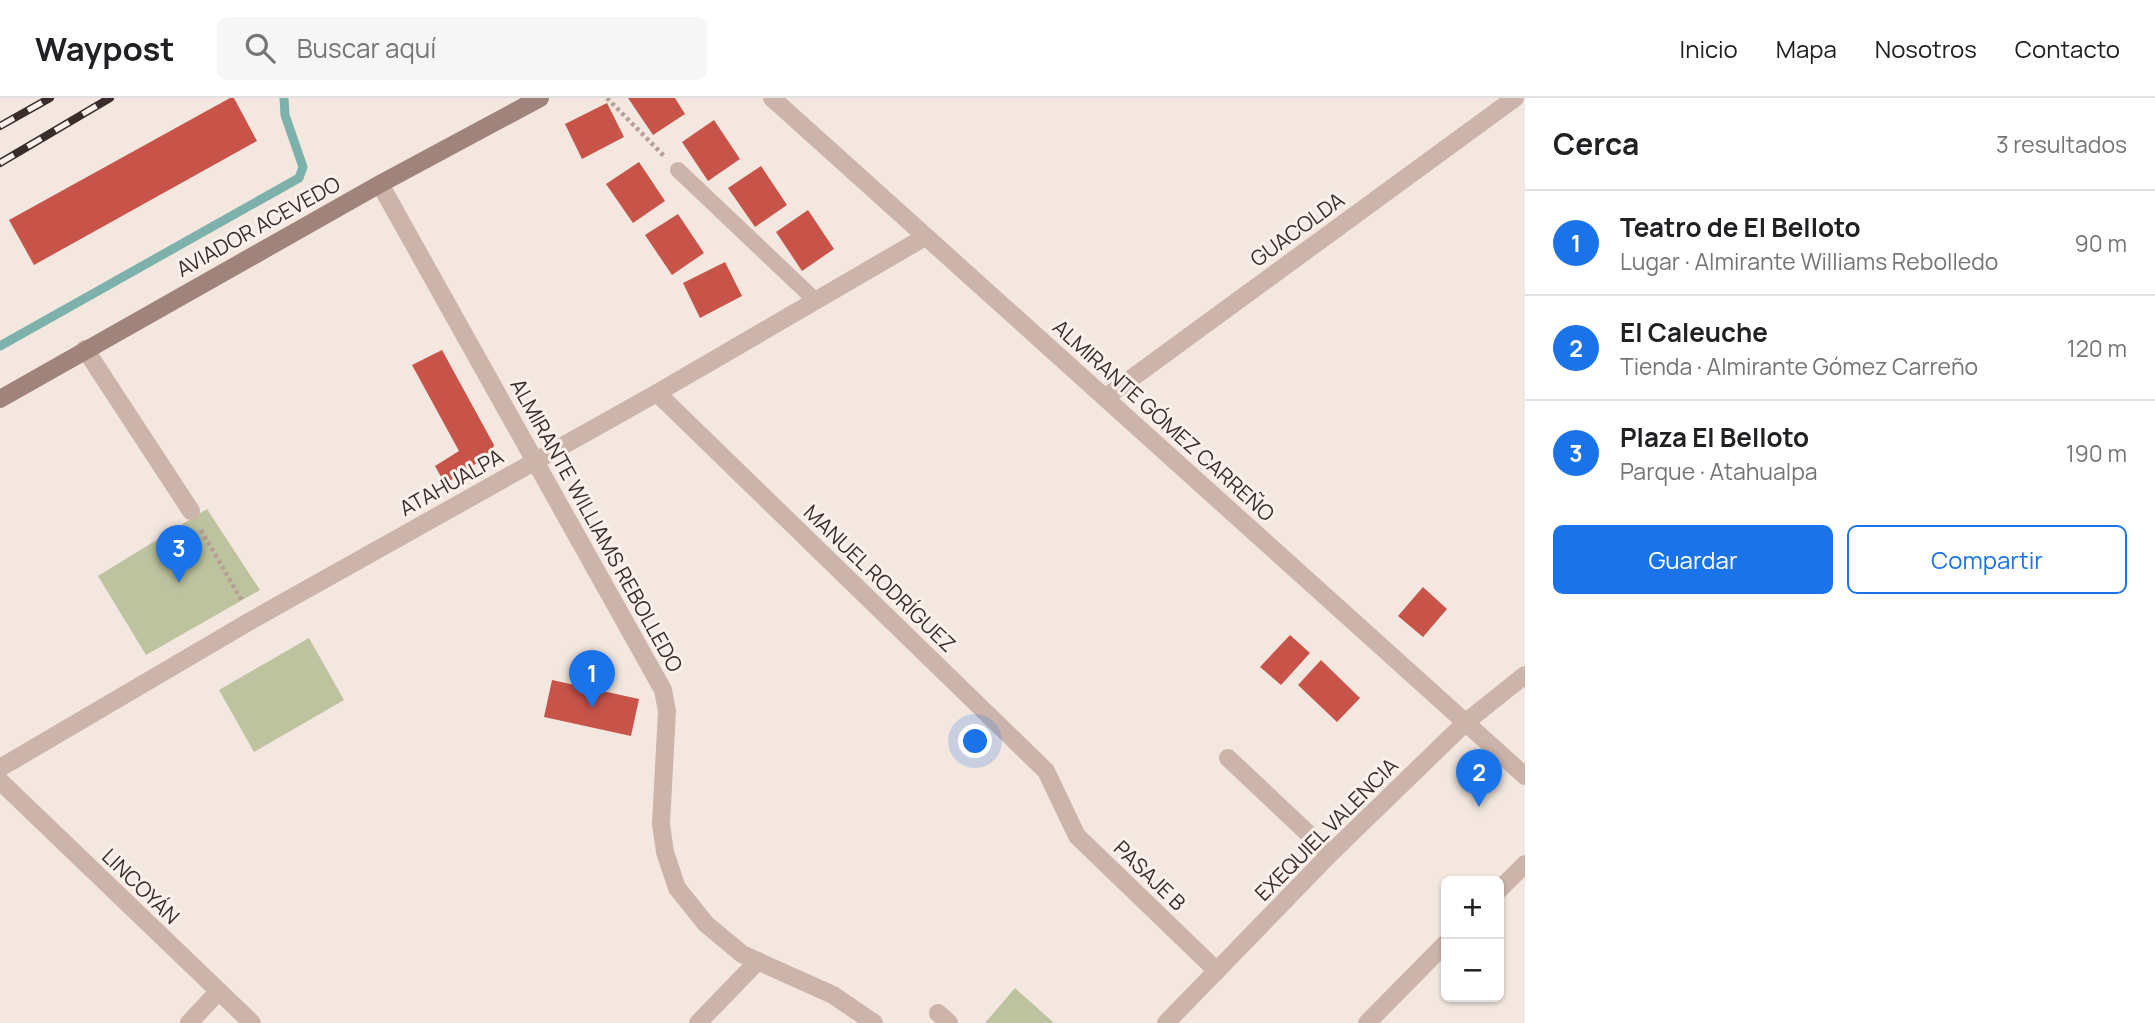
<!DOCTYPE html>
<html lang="es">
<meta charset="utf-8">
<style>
:root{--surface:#fff;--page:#f6f6f6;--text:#202124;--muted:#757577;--line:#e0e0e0;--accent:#1a73e8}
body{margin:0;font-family:Manrope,sans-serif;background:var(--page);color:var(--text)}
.controls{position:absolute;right:21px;bottom:21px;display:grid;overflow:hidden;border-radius:10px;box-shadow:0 2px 5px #0004}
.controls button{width:63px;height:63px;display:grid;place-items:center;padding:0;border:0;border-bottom:2px solid var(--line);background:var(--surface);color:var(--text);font:35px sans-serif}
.you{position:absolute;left:976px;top:644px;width:24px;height:24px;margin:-18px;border:5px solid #fff;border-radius:50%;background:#1a73e8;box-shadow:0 0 0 10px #1a73e833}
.badge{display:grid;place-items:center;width:46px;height:46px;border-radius:50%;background:var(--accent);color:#fff;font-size:23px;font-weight:700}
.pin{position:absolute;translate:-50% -58px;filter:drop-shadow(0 2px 4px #0008)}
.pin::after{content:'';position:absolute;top:37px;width:24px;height:21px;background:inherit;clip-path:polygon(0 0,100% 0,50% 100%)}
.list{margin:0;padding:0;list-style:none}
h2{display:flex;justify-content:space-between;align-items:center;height:91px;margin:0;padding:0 28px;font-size:30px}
h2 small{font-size:23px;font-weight:400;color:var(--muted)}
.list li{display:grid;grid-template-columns:46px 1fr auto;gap:21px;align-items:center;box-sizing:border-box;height:105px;padding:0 28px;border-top:2px solid var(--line)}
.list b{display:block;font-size:26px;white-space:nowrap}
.list p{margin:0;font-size:23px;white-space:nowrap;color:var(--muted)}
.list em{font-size:23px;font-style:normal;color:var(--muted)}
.actions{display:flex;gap:14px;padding:21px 28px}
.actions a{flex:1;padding:16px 0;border:2px solid var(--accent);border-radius:10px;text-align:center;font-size:24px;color:var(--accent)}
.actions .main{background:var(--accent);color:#fff}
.icon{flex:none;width:38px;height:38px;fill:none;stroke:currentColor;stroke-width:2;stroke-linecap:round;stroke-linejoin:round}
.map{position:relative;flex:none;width:1525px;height:925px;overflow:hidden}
header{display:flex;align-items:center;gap:42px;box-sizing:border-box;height:98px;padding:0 35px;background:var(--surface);border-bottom:2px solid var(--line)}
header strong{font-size:33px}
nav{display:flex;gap:38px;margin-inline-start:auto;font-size:24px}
.search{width:490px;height:63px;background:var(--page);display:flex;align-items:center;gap:18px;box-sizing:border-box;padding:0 24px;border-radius:10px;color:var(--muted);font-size:26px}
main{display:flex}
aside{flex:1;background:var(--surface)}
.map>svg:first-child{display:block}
.green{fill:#bdc39e}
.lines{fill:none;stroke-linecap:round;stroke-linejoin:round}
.stream{stroke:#7db1ab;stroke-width:9}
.building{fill:#c85349}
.path{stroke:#b89e94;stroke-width:4.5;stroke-dasharray:3.5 3.5;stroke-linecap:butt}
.service{stroke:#ccb4aa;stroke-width:16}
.minor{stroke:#ccb4aa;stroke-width:18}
.tertiary{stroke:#ccb4aa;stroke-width:18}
.secondary{stroke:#a0837b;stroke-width:18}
.rail-casing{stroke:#3a2c2a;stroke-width:8}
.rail{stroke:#fbf1ec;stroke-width:5;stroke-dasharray:16;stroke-linecap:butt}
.labels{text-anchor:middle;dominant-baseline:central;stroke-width:6;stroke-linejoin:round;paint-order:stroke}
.street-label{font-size:21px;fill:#3a2c2a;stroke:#fbf1ec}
</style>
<header>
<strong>Waypost</strong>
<div class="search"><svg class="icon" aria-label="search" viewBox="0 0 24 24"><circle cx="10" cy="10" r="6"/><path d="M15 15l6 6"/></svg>Buscar aquí</div>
<nav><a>Inicio</a><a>Mapa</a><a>Nosotros</a><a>Contacto</a></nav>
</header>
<main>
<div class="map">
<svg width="1525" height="925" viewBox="0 0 1525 925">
<rect width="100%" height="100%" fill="#f3e7df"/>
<!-- green -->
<g class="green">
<path d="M 207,411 L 260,492 L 146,557 L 98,478 Z"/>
<path d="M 309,540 L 344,602 L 254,654 L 219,592 Z"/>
<path d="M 1015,890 L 1054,925 L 985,925 Z"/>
</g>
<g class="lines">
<!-- stream -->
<path class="stream" d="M 0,248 L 299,80 L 303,69 L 285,17 L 284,0"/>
</g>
<!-- building -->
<g class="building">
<path d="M 230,0 L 234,0 L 257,43 L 34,167 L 9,122 Z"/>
<path d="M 628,0 L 675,0 L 685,16 L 653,37 Z"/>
<path d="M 607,5 L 624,39 L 582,61 L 565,26 Z"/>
<path d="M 714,22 L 740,61 L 708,83 L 682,44 Z"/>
<path d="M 639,64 L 665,103 L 633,125 L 606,86 Z"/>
<path d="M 761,68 L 787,107 L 755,129 L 728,90 Z"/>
<path d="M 808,112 L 834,151 L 802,173 L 776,134 Z"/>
<path d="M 678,116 L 704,155 L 672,177 L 645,137 Z"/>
<path d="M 725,164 L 742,198 L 700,220 L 683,185 Z"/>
<path d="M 442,252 L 494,347 L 491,356 L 445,386 L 435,368 L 459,353 L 412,267 Z"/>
<path d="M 1423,489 L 1447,511 L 1423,539 L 1398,518 Z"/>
<path d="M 1290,537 L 1310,555 L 1281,587 L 1260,569 Z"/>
<path d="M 1321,562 L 1360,600 L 1337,624 L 1298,587 Z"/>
<path d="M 552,582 L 639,601 L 631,638 L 544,619 Z"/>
</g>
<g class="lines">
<!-- path -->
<g class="path">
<path d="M 607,0 L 665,59"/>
<path d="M 201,432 L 242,503"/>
</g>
<!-- service -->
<path class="service" d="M 678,72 L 816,203"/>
<!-- minor -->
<g class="minor">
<path d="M 380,86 L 663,592 L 667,613 L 661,726 L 665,754 L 677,790 L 706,826 L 742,856 L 833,897 L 874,925"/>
<path d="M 85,251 L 191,413"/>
<path d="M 657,295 L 1046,673 L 1077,738 L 1217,873"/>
<path d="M 1106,299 L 1515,0"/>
<path d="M 1228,660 L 1330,756"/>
<path d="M 0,670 L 252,522 L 657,295 L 925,139"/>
<path d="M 0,683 L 252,925"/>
<path d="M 1499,792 L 1525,766"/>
<path d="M 938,915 L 949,925"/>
<path d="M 189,925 L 218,894"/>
<path d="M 698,925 L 758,863"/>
<path d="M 1166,925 L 1330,756 L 1466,624 L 1525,577"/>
<path d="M 1367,925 L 1446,845"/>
</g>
<!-- tertiary -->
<path class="tertiary" d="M 772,0 L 1525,678"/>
<!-- secondary -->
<path class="secondary" d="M 0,301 L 380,86 L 540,0"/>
<defs>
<g id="rail">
<path d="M 0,28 L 50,0"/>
<path d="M 0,65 L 110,0"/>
</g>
</defs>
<!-- rail casing -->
<use href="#rail" class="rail-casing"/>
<!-- rail -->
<use href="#rail" class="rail"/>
</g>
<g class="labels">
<!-- street labels -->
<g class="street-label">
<text transform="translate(258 128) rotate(-29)">AVIADOR ACEVEDO</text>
<text transform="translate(1297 131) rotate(-36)">GUACOLDA</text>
<text transform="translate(1164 322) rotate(42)">ALMIRANTE GÓMEZ CARREÑO</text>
<text transform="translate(451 384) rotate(-29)">ATAHUALPA</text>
<text transform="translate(597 427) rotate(61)">ALMIRANTE WILLIAMS REBOLLEDO</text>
<text transform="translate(880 480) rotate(44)">MANUEL RODRÍGUEZ</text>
<text transform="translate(1326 731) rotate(-45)">EXEQUIEL VALENCIA</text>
<text transform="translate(1150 777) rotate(44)">PASAJE B</text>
<text transform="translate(141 788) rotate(44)">LINCOYÁN</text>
</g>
</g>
</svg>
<div class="controls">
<button>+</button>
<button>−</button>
</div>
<div class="you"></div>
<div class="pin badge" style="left:592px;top:610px">1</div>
<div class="pin badge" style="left:1479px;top:709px">2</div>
<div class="pin badge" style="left:179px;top:485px">3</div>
</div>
<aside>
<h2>Cerca<small>3 resultados</small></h2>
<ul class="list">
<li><span class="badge">1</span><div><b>Teatro de El Belloto</b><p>Lugar · Almirante Williams Rebolledo</p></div><em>90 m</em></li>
<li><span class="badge">2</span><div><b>El Caleuche</b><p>Tienda · Almirante Gómez Carreño</p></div><em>120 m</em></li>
<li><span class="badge">3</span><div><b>Plaza El Belloto</b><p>Parque · Atahualpa</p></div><em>190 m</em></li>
</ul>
<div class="actions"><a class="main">Guardar</a><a>Compartir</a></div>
</aside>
</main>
